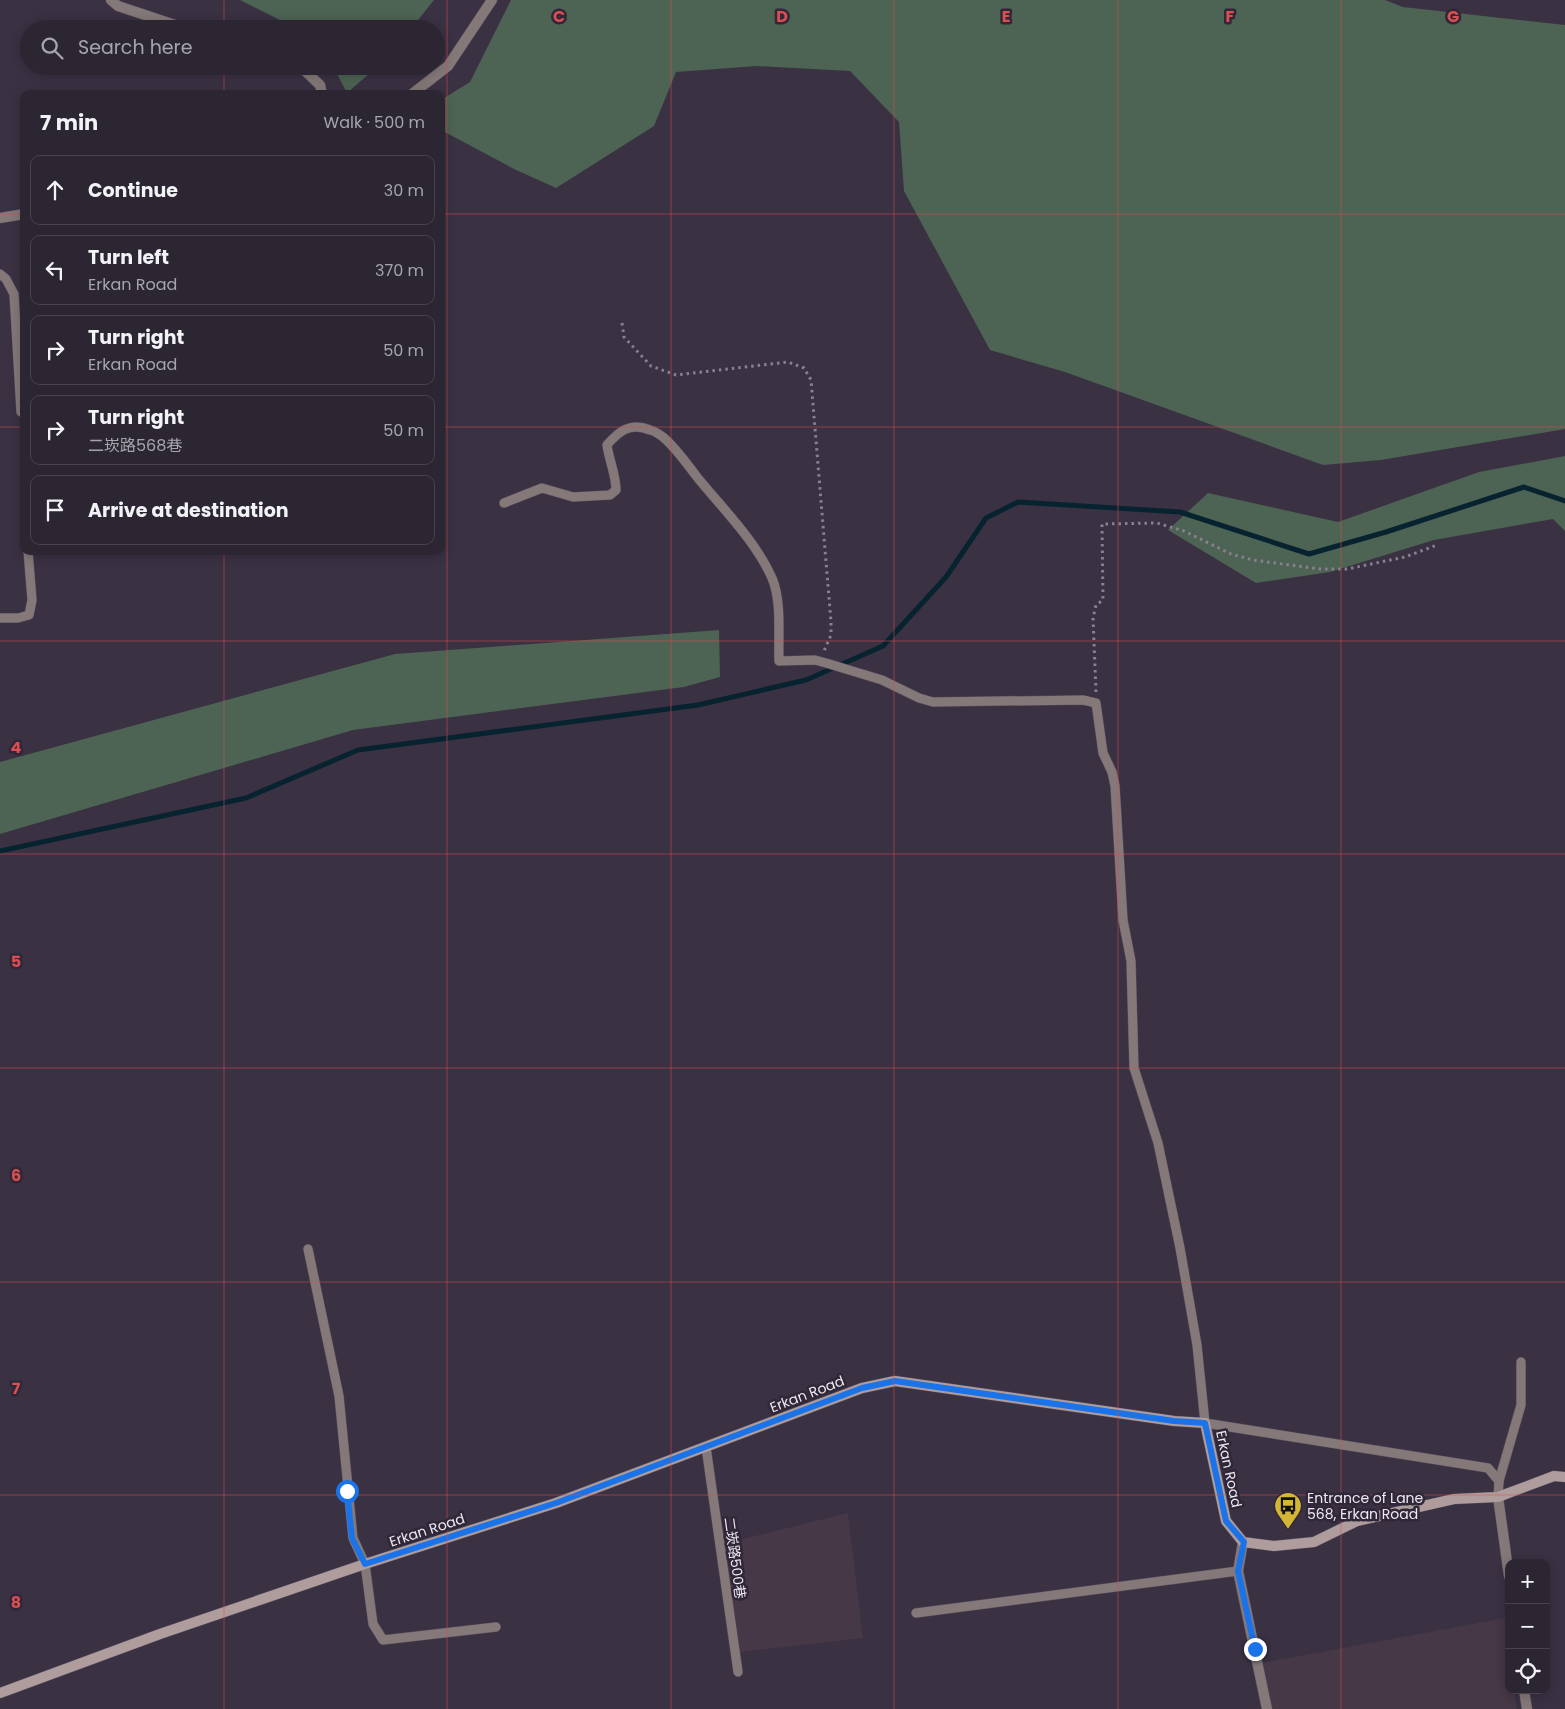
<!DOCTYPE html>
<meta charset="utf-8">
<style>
:root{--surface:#2c2532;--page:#342d3a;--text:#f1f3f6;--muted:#a6a5ac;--line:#48424d}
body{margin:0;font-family:Poppins,"Noto Sans TC",sans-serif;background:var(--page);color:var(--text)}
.controls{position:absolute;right:15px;bottom:15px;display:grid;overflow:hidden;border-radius:10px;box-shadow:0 2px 12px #0003}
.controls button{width:45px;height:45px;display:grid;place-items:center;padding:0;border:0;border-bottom:1px solid var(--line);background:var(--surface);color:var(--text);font:25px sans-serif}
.stop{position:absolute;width:15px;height:15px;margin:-11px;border:4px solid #1a73e8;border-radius:50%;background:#fff}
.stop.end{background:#1a73e8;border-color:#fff;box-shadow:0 1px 5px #0008}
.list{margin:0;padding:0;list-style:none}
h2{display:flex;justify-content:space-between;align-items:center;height:65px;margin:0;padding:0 20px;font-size:21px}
h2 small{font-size:16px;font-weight:400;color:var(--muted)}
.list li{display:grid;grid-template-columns:32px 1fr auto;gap:15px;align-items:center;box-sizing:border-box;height:70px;margin:0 10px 10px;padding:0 10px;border:1px solid var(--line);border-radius:10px}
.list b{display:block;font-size:19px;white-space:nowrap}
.list p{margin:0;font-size:16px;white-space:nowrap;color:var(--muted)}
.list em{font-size:16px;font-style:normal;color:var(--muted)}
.icon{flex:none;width:28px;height:28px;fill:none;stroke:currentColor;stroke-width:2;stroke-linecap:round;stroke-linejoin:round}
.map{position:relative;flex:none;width:1565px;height:1709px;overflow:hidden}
.search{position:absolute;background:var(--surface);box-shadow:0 2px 12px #0003;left:20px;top:20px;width:425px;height:55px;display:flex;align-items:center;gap:12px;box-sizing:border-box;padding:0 18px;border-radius:28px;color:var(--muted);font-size:19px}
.panel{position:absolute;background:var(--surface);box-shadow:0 2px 12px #0003;left:20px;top:90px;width:425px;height:465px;border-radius:10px}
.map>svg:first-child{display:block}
.industrial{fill:#463846}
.green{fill:#4d6353}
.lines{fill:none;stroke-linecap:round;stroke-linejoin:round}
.stream{stroke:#082330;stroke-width:5}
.lane-casing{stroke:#574e5f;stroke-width:10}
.street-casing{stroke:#574e5f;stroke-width:11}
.secondary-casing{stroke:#574e5f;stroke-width:11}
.path{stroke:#888190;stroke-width:3;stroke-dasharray:2.5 4;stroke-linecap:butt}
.lane{stroke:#847878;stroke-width:9}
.street{stroke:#847878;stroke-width:10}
.secondary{stroke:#af9d9d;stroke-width:10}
.route{stroke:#1a73e8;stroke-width:6}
.grid{fill:none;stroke:#db4e51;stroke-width:1;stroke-opacity:0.55}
.labels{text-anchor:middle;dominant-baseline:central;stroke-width:5;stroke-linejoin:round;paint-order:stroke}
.street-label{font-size:14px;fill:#ede8f3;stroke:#302738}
.poi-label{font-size:14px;fill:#ede8f3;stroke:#302738;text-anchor:start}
.grid-label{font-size:16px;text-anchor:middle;font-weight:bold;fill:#db4e51;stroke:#302738;stroke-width:5;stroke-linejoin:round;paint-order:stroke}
</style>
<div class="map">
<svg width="1565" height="1709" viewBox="0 0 1565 1709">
<rect width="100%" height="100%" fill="#3a3143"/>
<!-- industrial -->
<g class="industrial">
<path d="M 848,1513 L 863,1638 L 732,1653 L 722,1544 Z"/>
<path d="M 1505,1618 L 1509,1649 L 1509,1690 L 1514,1690 L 1517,1709 L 1270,1709 L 1262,1663 Z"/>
</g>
<!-- green -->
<g class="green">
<path d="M 240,0 L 434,0 L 411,29 L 298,29 Z"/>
<path d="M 511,0 L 1385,0 L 1403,7 L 1565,25 L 1565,429 L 1381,460 L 1323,465 L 1065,372 L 990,350 L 904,191 L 899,122 L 850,71 L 757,66 L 676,72 L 654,126 L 556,188 L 514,169 L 441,130 L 441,100 L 470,82 Z"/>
<path d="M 333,66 L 378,66 L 347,93 Z"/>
<path d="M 1565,456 L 1565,531 L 1553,519 L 1434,540 L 1330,572 L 1256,583 L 1168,530 L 1208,493 L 1338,522 L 1479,472 Z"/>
<path d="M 719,630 L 720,677 L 684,687 L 353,730 L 0,834 L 0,762 L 395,654 Z"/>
</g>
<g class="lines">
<!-- stream -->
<path class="stream" d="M 0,851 L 246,798 L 358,750 L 698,705 L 806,680 L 883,646 L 946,577 L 986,518 L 1018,502 L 1180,512 L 1309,554 L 1386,532 L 1524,487 L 1565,501"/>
<defs>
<g id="lane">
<path d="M 0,274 L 6,279 L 14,294 L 21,412"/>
<path d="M 504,503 L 542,488 L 573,497 L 610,495 L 616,490 C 616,475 609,460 607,445 C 619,431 630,422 650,430 C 654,431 659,434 663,437 C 676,448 687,464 697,477 C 723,509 755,540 772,578 C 782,601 778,636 779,661 L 815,660 L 826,663 L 882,680 L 919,698 L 933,702 L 1083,700 L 1096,703 L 1103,753 L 1112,772 L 1115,786 L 1123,920 L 1131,961 L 1134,1068 L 1158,1143 L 1180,1248 L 1197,1345 L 1205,1423 L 1488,1468 L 1499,1481 L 1498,1497"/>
<path d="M 0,618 L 18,618 L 29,615 L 32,600 L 28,551"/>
<path d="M 308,1249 L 339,1396 L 353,1538 L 365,1564 L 373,1624 L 383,1640 L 496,1627"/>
<path d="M 706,1447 L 738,1672"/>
<path d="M 1499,1481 L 1521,1405 L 1521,1362"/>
<path d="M 916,1613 L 1238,1571"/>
</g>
<g id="street">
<path d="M 111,0 L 118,6 L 187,29"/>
<path d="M 300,66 L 320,85 L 322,94"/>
<path d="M 412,94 L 448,66 L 492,0"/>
<path d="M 0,218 L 24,214"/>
<path d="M 1498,1497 L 1509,1576"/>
<path d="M 1243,1542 L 1238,1571 L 1267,1709"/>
<path d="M 1524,1690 L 1527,1709"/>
</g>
<path id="secondary" d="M 0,1693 L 160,1634 L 365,1564 L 556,1503 L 862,1388 L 895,1381 L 1174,1421 L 1205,1423 L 1226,1521 L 1243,1542 L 1274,1546 L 1314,1542 L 1357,1521 L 1454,1499 L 1498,1497 L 1554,1476 L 1565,1477"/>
</defs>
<!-- lane casing -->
<use href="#lane" class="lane-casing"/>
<!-- street casing -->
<use href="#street" class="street-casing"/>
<!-- secondary casing -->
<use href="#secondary" class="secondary-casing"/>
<!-- path -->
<g class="path">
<path d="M 622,323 L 624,337 L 651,366 L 676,375 L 788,362 L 804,368 L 811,380 L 831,622 L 831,635 L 824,651"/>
<path d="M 1096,692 L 1093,618 L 1096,605 L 1103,600 L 1102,524 L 1157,523 L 1184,531 L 1231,554 L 1253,560 L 1320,569 L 1347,569 L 1405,557 L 1437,545"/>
</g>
<!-- lane -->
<use href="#lane" class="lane"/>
<!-- street -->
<use href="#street" class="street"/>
<!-- secondary -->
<use href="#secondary" class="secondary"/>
</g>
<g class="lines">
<!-- route -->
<path class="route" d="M 347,1491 L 352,1538 L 365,1564 L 556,1503 L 862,1388 L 895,1381 L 1174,1421 L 1205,1423 L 1226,1521 L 1244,1542 L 1238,1571 L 1255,1649"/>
</g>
<!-- grid -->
<path class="grid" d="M 224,0 L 224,29M 447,0 L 447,1709M 671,0 L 671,1709M 894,0 L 894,1709M 1118,0 L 1118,1709M 1341,0 L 1341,1709M 224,66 L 224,94M 0,214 L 24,214M 441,214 L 1565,214M 0,427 L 24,427M 441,427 L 1565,427M 224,551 L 224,1709M 0,641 L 1565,641M 0,854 L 1565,854M 0,1068 L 1565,1068M 0,1282 L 1565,1282M 0,1495 L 1565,1495"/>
<!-- icons -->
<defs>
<symbol id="bus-pin" viewBox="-11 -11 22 30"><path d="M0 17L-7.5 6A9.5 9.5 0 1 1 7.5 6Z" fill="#d3b635" stroke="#302738"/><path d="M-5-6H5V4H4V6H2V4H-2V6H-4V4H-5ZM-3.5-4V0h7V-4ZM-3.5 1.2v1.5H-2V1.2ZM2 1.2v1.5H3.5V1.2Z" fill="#111"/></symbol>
</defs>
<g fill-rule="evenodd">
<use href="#bus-pin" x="1272" y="1490" width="32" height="43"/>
</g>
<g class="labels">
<!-- street labels -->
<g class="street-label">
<text transform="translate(807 1394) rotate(-21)">Erkan Road</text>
<text transform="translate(1229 1469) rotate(78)">Erkan Road</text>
<text transform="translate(427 1530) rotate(-18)">Erkan Road</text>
<text transform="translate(735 1558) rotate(82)">二崁路500巷</text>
</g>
<!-- poi labels -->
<g class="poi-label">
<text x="1307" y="1498">Entrance of Lane<tspan x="1307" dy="16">568, Erkan Road</tspan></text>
</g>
</g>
<g class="grid-label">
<text x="559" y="22">C</text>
<text x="782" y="22">D</text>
<text x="1006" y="22">E</text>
<text x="1230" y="22">F</text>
<text x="1453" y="22">G</text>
<text x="16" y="753">4</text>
<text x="16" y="967">5</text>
<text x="16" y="1181">6</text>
<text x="16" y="1394">7</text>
<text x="16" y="1608">8</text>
</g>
</svg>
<div class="controls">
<button>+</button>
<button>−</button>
<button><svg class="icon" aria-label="locate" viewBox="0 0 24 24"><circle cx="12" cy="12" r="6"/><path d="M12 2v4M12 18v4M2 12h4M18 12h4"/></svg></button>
</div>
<div class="stop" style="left:347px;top:1491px"></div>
<div class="stop end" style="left:1255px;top:1649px"></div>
<div class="search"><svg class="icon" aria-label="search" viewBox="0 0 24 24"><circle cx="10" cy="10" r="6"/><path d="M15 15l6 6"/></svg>Search here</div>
<section class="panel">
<h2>7 min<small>Walk · 500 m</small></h2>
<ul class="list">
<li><svg class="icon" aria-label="ahead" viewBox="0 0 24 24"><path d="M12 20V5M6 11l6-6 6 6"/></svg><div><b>Continue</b></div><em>30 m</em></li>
<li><svg class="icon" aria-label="left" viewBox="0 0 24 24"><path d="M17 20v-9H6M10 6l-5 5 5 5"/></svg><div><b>Turn left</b><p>Erkan Road</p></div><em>370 m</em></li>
<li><svg class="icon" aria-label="right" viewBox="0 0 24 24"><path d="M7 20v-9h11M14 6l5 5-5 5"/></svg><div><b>Turn right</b><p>Erkan Road</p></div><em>50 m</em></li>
<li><svg class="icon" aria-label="right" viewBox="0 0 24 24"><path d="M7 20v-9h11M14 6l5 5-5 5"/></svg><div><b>Turn right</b><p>二崁路568巷</p></div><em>50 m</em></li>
<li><svg class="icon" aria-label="arrive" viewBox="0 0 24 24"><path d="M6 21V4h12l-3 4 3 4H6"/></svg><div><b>Arrive at destination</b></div></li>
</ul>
</section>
</div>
